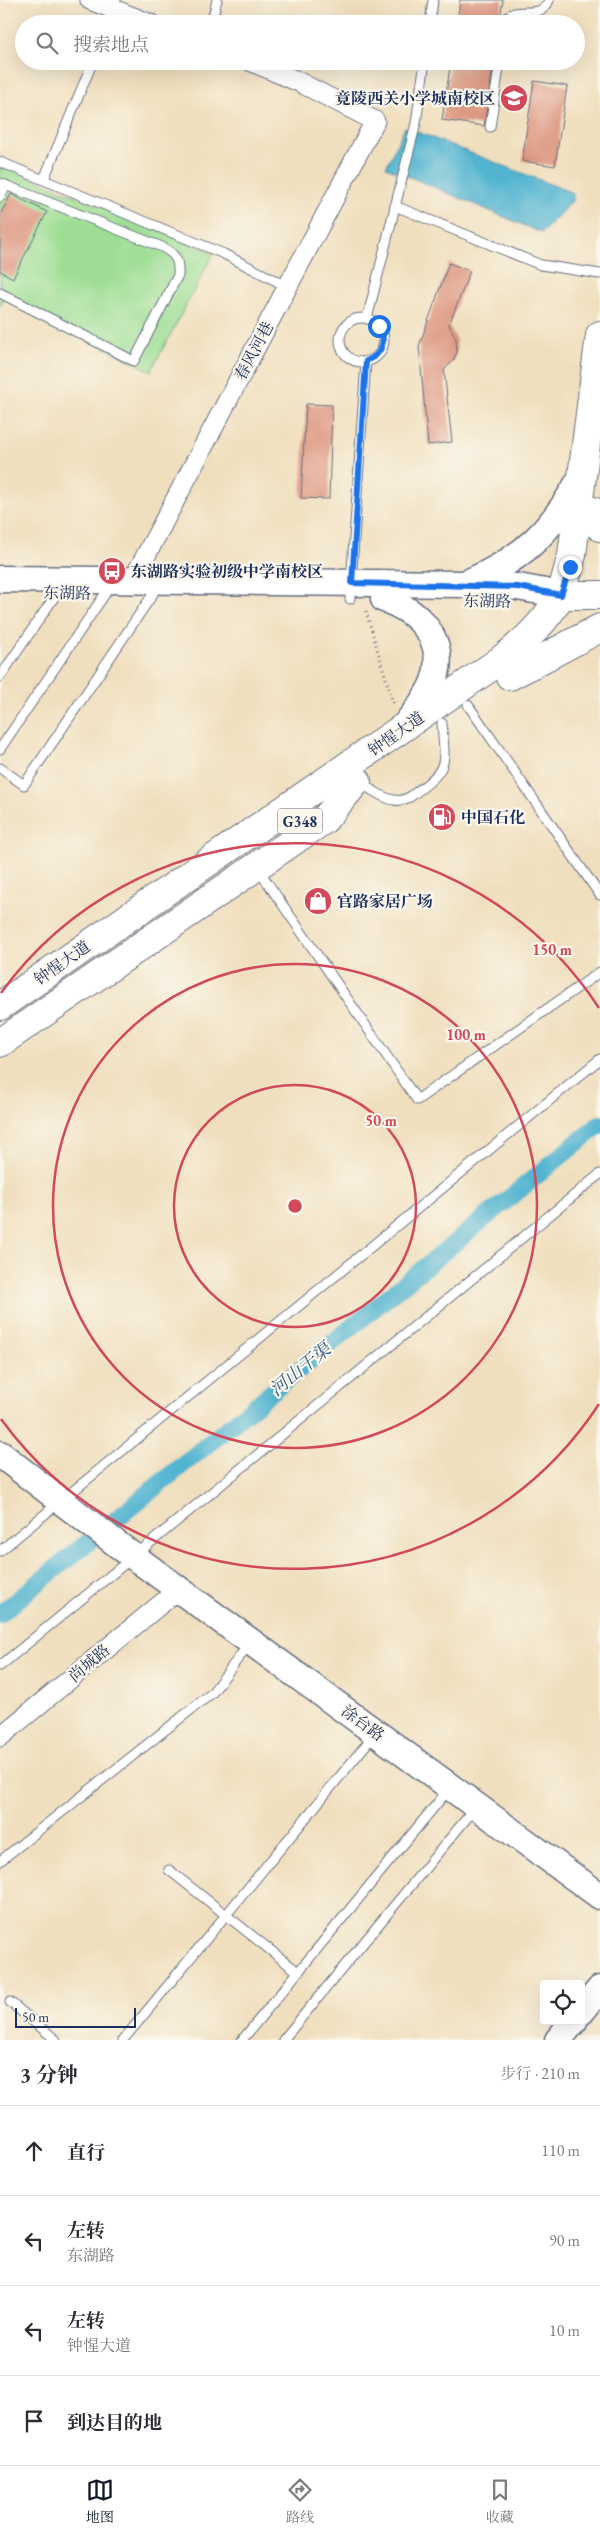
<!DOCTYPE html>
<html lang="zh">
<meta charset="utf-8">
<style>
:root{--surface:#fff;--page:#f2f2f3;--text:#2b2b33;--muted:#7c7c81;--line:#e1e1e2;--accent:#111827}
body{margin:0;font-family:"EB Garamond","Noto Serif SC",serif;background:var(--page);color:var(--text)}
.controls{position:absolute;right:15px;bottom:15px;display:grid;overflow:hidden;border-radius:5px;box-shadow:0 5px 20px #0002}
.controls button{width:45px;height:45px;display:grid;place-items:center;padding:0;border:0;border-bottom:1px solid var(--line);background:var(--surface);color:var(--text);font:25px sans-serif}
.scale{position:absolute;left:15px;bottom:12px;width:121px;box-sizing:border-box;padding-left:5px;border:2px solid #1b2f5e;border-top:0;font-size:14px;line-height:18px;white-space:nowrap;color:#1b2f5e;-webkit-text-stroke:4px #fbf7ec;paint-order:stroke}
.stop{position:absolute;width:15px;height:15px;margin:-11px;border:4px solid #1a73e8;border-radius:50%;background:#fff}
.stop.end{background:#1a73e8;border-color:#fff;box-shadow:0 1px 5px #0008}
.list{margin:0;padding:0;list-style:none}
h2{display:flex;justify-content:space-between;align-items:center;height:65px;margin:0;padding:0 20px;font-size:21px}
h2 small{font-size:16px;font-weight:400;color:var(--muted)}
.list li{display:grid;grid-template-columns:32px 1fr auto;gap:15px;align-items:center;box-sizing:border-box;height:90px;padding:0 20px;border-top:1px solid var(--line)}
.list b{display:block;font-size:19px;white-space:nowrap}
.list p{margin:0;font-size:16px;white-space:nowrap;color:var(--muted)}
.list em{font-size:16px;font-style:normal;color:var(--muted)}
.icon{flex:none;width:28px;height:28px;fill:none;stroke:currentColor;stroke-width:2;stroke-linecap:round;stroke-linejoin:round}
.map{position:relative;flex:none;width:600px;height:2040px;overflow:hidden}
.search{position:absolute;background:var(--surface);box-shadow:0 5px 20px #0002;left:15px;right:15px;top:15px;height:55px;display:flex;align-items:center;gap:12px;box-sizing:border-box;padding:0 18px;border-radius:28px;color:var(--muted);font-size:19px}
.sheet{height:425px;background:var(--surface)}
nav{display:flex;justify-content:space-around;align-items:center;box-sizing:border-box;height:70px;border-top:1px solid var(--line);background:var(--surface);font-size:14px;color:var(--muted)}
nav a{display:grid;justify-items:center;gap:2px}
nav .on{color:var(--accent)}
.map>svg:first-child{display:block}
.green{fill:#9ede94;stroke:#5c8679}
.water{fill:#51b4d0;stroke:#367297}
.lines{fill:none;stroke-linecap:round;stroke-linejoin:round}
.canal{stroke:#51b4d0;stroke-width:18}
.building{fill:#dc937c}
.lane-casing{stroke:#666d80;stroke-width:11}
.street-casing{stroke:#666d80;stroke-width:21}
.secondary-casing{stroke:#666d80;stroke-width:29}
.primary-casing{stroke:#666d80;stroke-width:30}
.highway-casing{stroke:#666d80;stroke-width:30}
.path{stroke:#666d80;stroke-width:3;stroke-dasharray:1 4;stroke-linecap:butt}
.lane{stroke:#fff;stroke-width:9}
.street{stroke:#fff;stroke-width:19}
.secondary{stroke:#fff;stroke-width:26}
.primary{stroke:#fff;stroke-width:28}
.highway{stroke:#fff;stroke-width:28}
.route{stroke:#1a73e8;stroke-width:6}
.ring{fill:none;stroke:#d1495b;stroke-width:2.5}
.labels{text-anchor:middle;dominant-baseline:central;stroke-width:4.5;stroke-linejoin:round;paint-order:stroke}
.shield{fill:#fbf7ec;stroke:#5e6b89;stroke-width:1}
.shield-label{font-size:15px;font-weight:bold;fill:#1b2f5e}
.poi-label{font-size:16px;font-weight:bold;fill:#1b2f5e;stroke:#fbf7ec;text-anchor:start}
.street-label{font-size:16px;fill:#1b2f5e;stroke:#fbf7ec}
.water-label{font-size:18px;font-style:italic;fill:#2b5780;stroke:#fbf7ec}
.centre{fill:#d1495b;stroke:#fbf7ec;stroke-width:2.5}
.ring-label{font-size:15px;text-anchor:middle;font-weight:bold;fill:#d1495b;stroke:#fbf7ec;stroke-width:4.5;stroke-linejoin:round;paint-order:stroke}
</style>
<div class="map">
<svg width="600" height="2040" viewBox="0 0 600 2040">
<rect width="100%" height="100%" fill="#fbf7ec"/>
<filter id="ink" filterUnits="userSpaceOnUse"><feTurbulence type="fractalNoise" baseFrequency=".02" numOctaves="2"/><feDisplacementMap in="SourceGraphic" scale="10" xChannelSelector="R" yChannelSelector="G"/><feConvolveMatrix kernelMatrix="1 2 1 2 8 2 1 2 1" color-interpolation-filters="sRGB"/></filter>
<filter id="wash" filterUnits="userSpaceOnUse"><feTurbulence type="fractalNoise" baseFrequency=".0096" numOctaves="4" result="noise"/><feDisplacementMap in="SourceGraphic" scale="20" xChannelSelector="R" yChannelSelector="G"/><feGaussianBlur stdDeviation="1.12" result="paint"/><feColorMatrix in="noise" values="0 0 0 0 0 0 0 0 0 0 0 0 0 0 0 0 0 1.4 0 .05"/><feComposite in="paint" operator="in"/></filter>
<g filter="url(#wash)">
<rect width="100%" height="100%" fill="#f0dfbe"/>
<!-- green -->
<path class="green" d="M 0,165 L 214,253 L 151,371 L 5,297 L 0,306 Z"/>
<!-- water -->
<path class="water" d="M 405,127 L 573,193 L 573,200 L 542,233 L 386,167 Z"/>
<g class="lines">
<!-- canal -->
<path class="canal" d="M 0,1614 L 600,1124"/>
</g>
<g id="blocks">
<!-- building -->
<g class="building">
<path d="M 460,0 L 503,0 L 499,24 L 457,24 Z"/>
<path d="M 451,61 L 494,61 L 484,126 L 442,120 Z"/>
<path d="M 534,81 L 567,86 L 555,166 L 522,161 Z"/>
<path d="M 11,194 L 47,212 L 13,278 L 0,271 L 0,215 Z"/>
<path d="M 449,263 L 470,271 L 449,325 L 456,339 L 457,352 L 453,361 L 444,370 L 452,442 L 428,445 L 419,346 Z"/>
<path d="M 306,404 L 332,405 L 329,499 L 301,498 Z"/>
</g>
</g>
</g>
<g filter="url(#ink)">
<use href="#blocks" fill-opacity="0" stroke="#666d80" stroke-width="1"/>
<g class="lines">
<defs>
<g id="lane">
<path d="M 108,24 L 116,0"/>
<path d="M 211,24 L 217,0"/>
<path d="M 430,24 L 433,0"/>
<path d="M 505,24 C 510,0 541,24 549,0"/>
<path d="M 490,127 L 500,61"/>
<path d="M 0,162 L 224,254 L 288,287"/>
<path d="M 44,179 L 93,61"/>
<path d="M 0,183 L 162,247 C 175,254 179,259 178,275 L 134,361 L 0,293"/>
<path d="M 0,197 L 6,185"/>
<path d="M 395,206 L 541,265 L 600,274"/>
<circle cx="362" cy="340" r="22"/>
<path d="M 367,319 L 416,123 L 425,61"/>
<path d="M 350,599 L 366,361"/>
<path d="M 0,677 L 57,593"/>
<path d="M 468,705 L 600,895"/>
<path d="M 0,749 L 105,594"/>
<path d="M 0,768 L 24,785 L 153,594"/>
<path d="M 360,783 C 370,788 383,799 394,800 C 404,802 412,796 419,790 C 451,767 444,760 442,723"/>
<path d="M 258,869 L 417,1100 L 600,972"/>
<path d="M 0,1551 L 600,1059"/>
<path d="M 0,1666 L 600,1174"/>
<path d="M 0,1861 L 212,1693 L 249,1644"/>
<path d="M 169,1870 L 298,1972"/>
<path d="M 10,2002 L 56,2040"/>
<path d="M 123,2040 L 374,1735"/>
<path d="M 242,2040 L 449,1789"/>
<path d="M 283,2040 L 476,1807"/>
</g>
<g id="street">
<path d="M 90,0 L 151,24"/>
<path d="M 133,580 L 375,121 L 299,82 L 250,61"/>
<path d="M 0,1737 L 179,1589"/>
</g>
<g id="secondary">
<path d="M 0,579 L 463,584 L 518,587 L 561,595"/>
<path d="M 467,583 C 525,558 552,530 582,476"/>
<path d="M 384,599 C 419,611 448,641 434,681 C 428,697 417,710 407,723"/>
<path d="M 0,1454 L 126,1551 L 600,1896"/>
<path d="M 581,2012 L 600,1989"/>
<path d="M 558,2040 L 574,2021"/>
</g>
<g id="primary">
<path d="M 593,511 L 600,527"/>
<path d="M 561,595 L 572,555 L 600,335"/>
</g>
<g id="highway">
<path d="M 510,676 L 600,628"/>
<path d="M 0,1006 L 498,662 C 524,643 545,623 561,595 L 600,595"/>
<path d="M 0,1043 L 324,820 L 357,781"/>
</g>
</defs>
<!-- lane casing -->
<use href="#lane" class="lane-casing"/>
<!-- street casing -->
<use href="#street" class="street-casing"/>
<!-- secondary casing -->
<use href="#secondary" class="secondary-casing"/>
<!-- primary casing -->
<use href="#primary" class="primary-casing"/>
<!-- highway casing -->
<use href="#highway" class="highway-casing"/>
<!-- path -->
<path class="path" d="M 366,611 L 394,706"/>
<!-- lane -->
<use href="#lane" class="lane"/>
<!-- street -->
<use href="#street" class="street"/>
<!-- secondary -->
<use href="#secondary" class="secondary"/>
<!-- primary -->
<use href="#primary" class="primary"/>
<!-- highway -->
<use href="#highway" class="highway"/>
</g>
</g>
<g class="lines" filter="url(#ink)">
<!-- route -->
<path class="route" d="M 379,326 C 387,341 382,355 366,361 L 352,583 L 518,587 L 561,595 L 570,567"/>
</g>
<!-- distance rings -->
<g class="ring">
<circle cx="295" cy="1206" r="121"/>
<circle cx="295" cy="1206" r="242"/>
<path d="M599 1404A363 363 0 0 1 1 1419M1 993A363 363 0 0 1 599 1008"/>
</g>
<!-- icons -->
<defs>
<symbol id="school-disc" viewBox="-11 -11 22 22"><circle r="9.5" fill="#d1495b" stroke="#fbf7ec"/><path d="M0-5L7-2L0 1L-7-2ZM-4 1L0 2.5L4 1V4Q0 6-4 4Z" fill="#fff"/></symbol>
<symbol id="bus-disc" viewBox="-11 -11 22 22"><circle r="9.5" fill="#d1495b" stroke="#fbf7ec"/><path d="M-5-6H5V4H4V6H2V4H-2V6H-4V4H-5ZM-3.5-4V0h7V-4ZM-3.5 1.2v1.5H-2V1.2ZM2 1.2v1.5H3.5V1.2Z" fill="#fff"/></symbol>
<symbol id="fuel-disc" viewBox="-11 -11 22 22"><circle r="9.5" fill="#d1495b" stroke="#fbf7ec"/><path d="M-5.5-6h7V0h2V4h1.3V-2.5L3-4.5l.8-.8L6-3V5H2.5V1h-1V6h-7ZM-4.2-4.7v3.2H.2V-4.7Z" fill="#fff"/></symbol>
<symbol id="shop-disc" viewBox="-11 -11 22 22"><circle r="9.5" fill="#d1495b" stroke="#fbf7ec"/><path d="M-5-2.5h2.3a2.7 3.5 0 0 1 5.4 0H5L5.5 6h-11ZM-1.5-2.5h3a1.5 2.3 0 0 0-3 0Z" fill="#fff"/></symbol>
</defs>
<g fill-rule="evenodd">
<use href="#school-disc" x="498" y="82" width="32" height="32"/>
<use href="#bus-disc" x="96" y="555" width="32" height="32"/>
<use href="#fuel-disc" x="426" y="801" width="32" height="32"/>
<use href="#shop-disc" x="302" y="885" width="32" height="32"/>
</g>
<g class="labels">
<!-- shield labels -->
<rect class="shield" x="277.5" y="808.5" width="45" height="25" rx="4"/>
<g class="shield-label">
<text x="300" y="821">G348</text>
</g>
<!-- poi labels -->
<g class="poi-label">
<text x="495" y="98" text-anchor="end">竟陵西关小学城南校区</text>
<text x="131" y="571">东湖路实验初级中学南校区</text>
<text x="461" y="817">中国石化</text>
<text x="337" y="901">官路家居广场</text>
</g>
<!-- street labels -->
<g class="street-label">
<text transform="translate(254 351) rotate(-62)">春风河巷</text>
<text transform="translate(67 593) rotate(1)">东湖路</text>
<text transform="translate(487 601) rotate(1)">东湖路</text>
<text transform="translate(396 734) rotate(-35)">钟惺大道</text>
<text transform="translate(62 963) rotate(-35)">钟惺大道</text>
<text transform="translate(89 1663) rotate(-40)">尚城路</text>
<text transform="translate(363 1723) rotate(36)">涂台路</text>
</g>
<!-- water labels -->
<g class="water-label">
<text transform="translate(300 1369) rotate(-39)">河山干渠</text>
</g>
</g>
<circle cx="295" cy="1206" r="8" class="centre"/>
<g class="ring-label">
<text x="552" y="955">150 m</text>
<text x="466" y="1040">100 m</text>
<text x="381" y="1126">50 m</text>
</g>
</svg>
<div class="controls">
<button><svg class="icon" aria-label="locate" viewBox="0 0 24 24"><circle cx="12" cy="12" r="6"/><path d="M12 2v4M12 18v4M2 12h4M18 12h4"/></svg></button>
</div>
<div class="scale">50 m</div>
<div class="stop" style="left:379px;top:326px"></div>
<div class="stop end" style="left:570px;top:567px"></div>
<div class="search"><svg class="icon" aria-label="search" viewBox="0 0 24 24"><circle cx="10" cy="10" r="6"/><path d="M15 15l6 6"/></svg>搜索地点</div>
</div>
<section class="sheet">
<h2>3 分钟<small>步行 · 210 m</small></h2>
<ul class="list">
<li><svg class="icon" aria-label="ahead" viewBox="0 0 24 24"><path d="M12 20V5M6 11l6-6 6 6"/></svg><div><b>直行</b></div><em>110 m</em></li>
<li><svg class="icon" aria-label="left" viewBox="0 0 24 24"><path d="M17 20v-9H6M10 6l-5 5 5 5"/></svg><div><b>左转</b><p>东湖路</p></div><em>90 m</em></li>
<li><svg class="icon" aria-label="left" viewBox="0 0 24 24"><path d="M17 20v-9H6M10 6l-5 5 5 5"/></svg><div><b>左转</b><p>钟惺大道</p></div><em>10 m</em></li>
<li><svg class="icon" aria-label="arrive" viewBox="0 0 24 24"><path d="M6 21V4h12l-3 4 3 4H6"/></svg><div><b>到达目的地</b></div></li>
</ul>
</section>
<nav>
<a class="on"><svg class="icon" aria-label="map" viewBox="0 0 24 24"><path d="M3 6l6-2 6 2 6-2v14l-6 2-6-2-6 2zM9 4v14M15 6v14"/></svg>地图</a>
<a><svg class="icon" aria-label="directions" viewBox="0 0 24 24"><path d="M12 3l9 9-9 9-9-9zM9 14v-3h6M13 9l2 2-2 2"/></svg>路线</a>
<a><svg class="icon" aria-label="saved" viewBox="0 0 24 24"><path d="M7 4h10v16l-5-4-5 4z"/></svg>收藏</a>
</nav>
